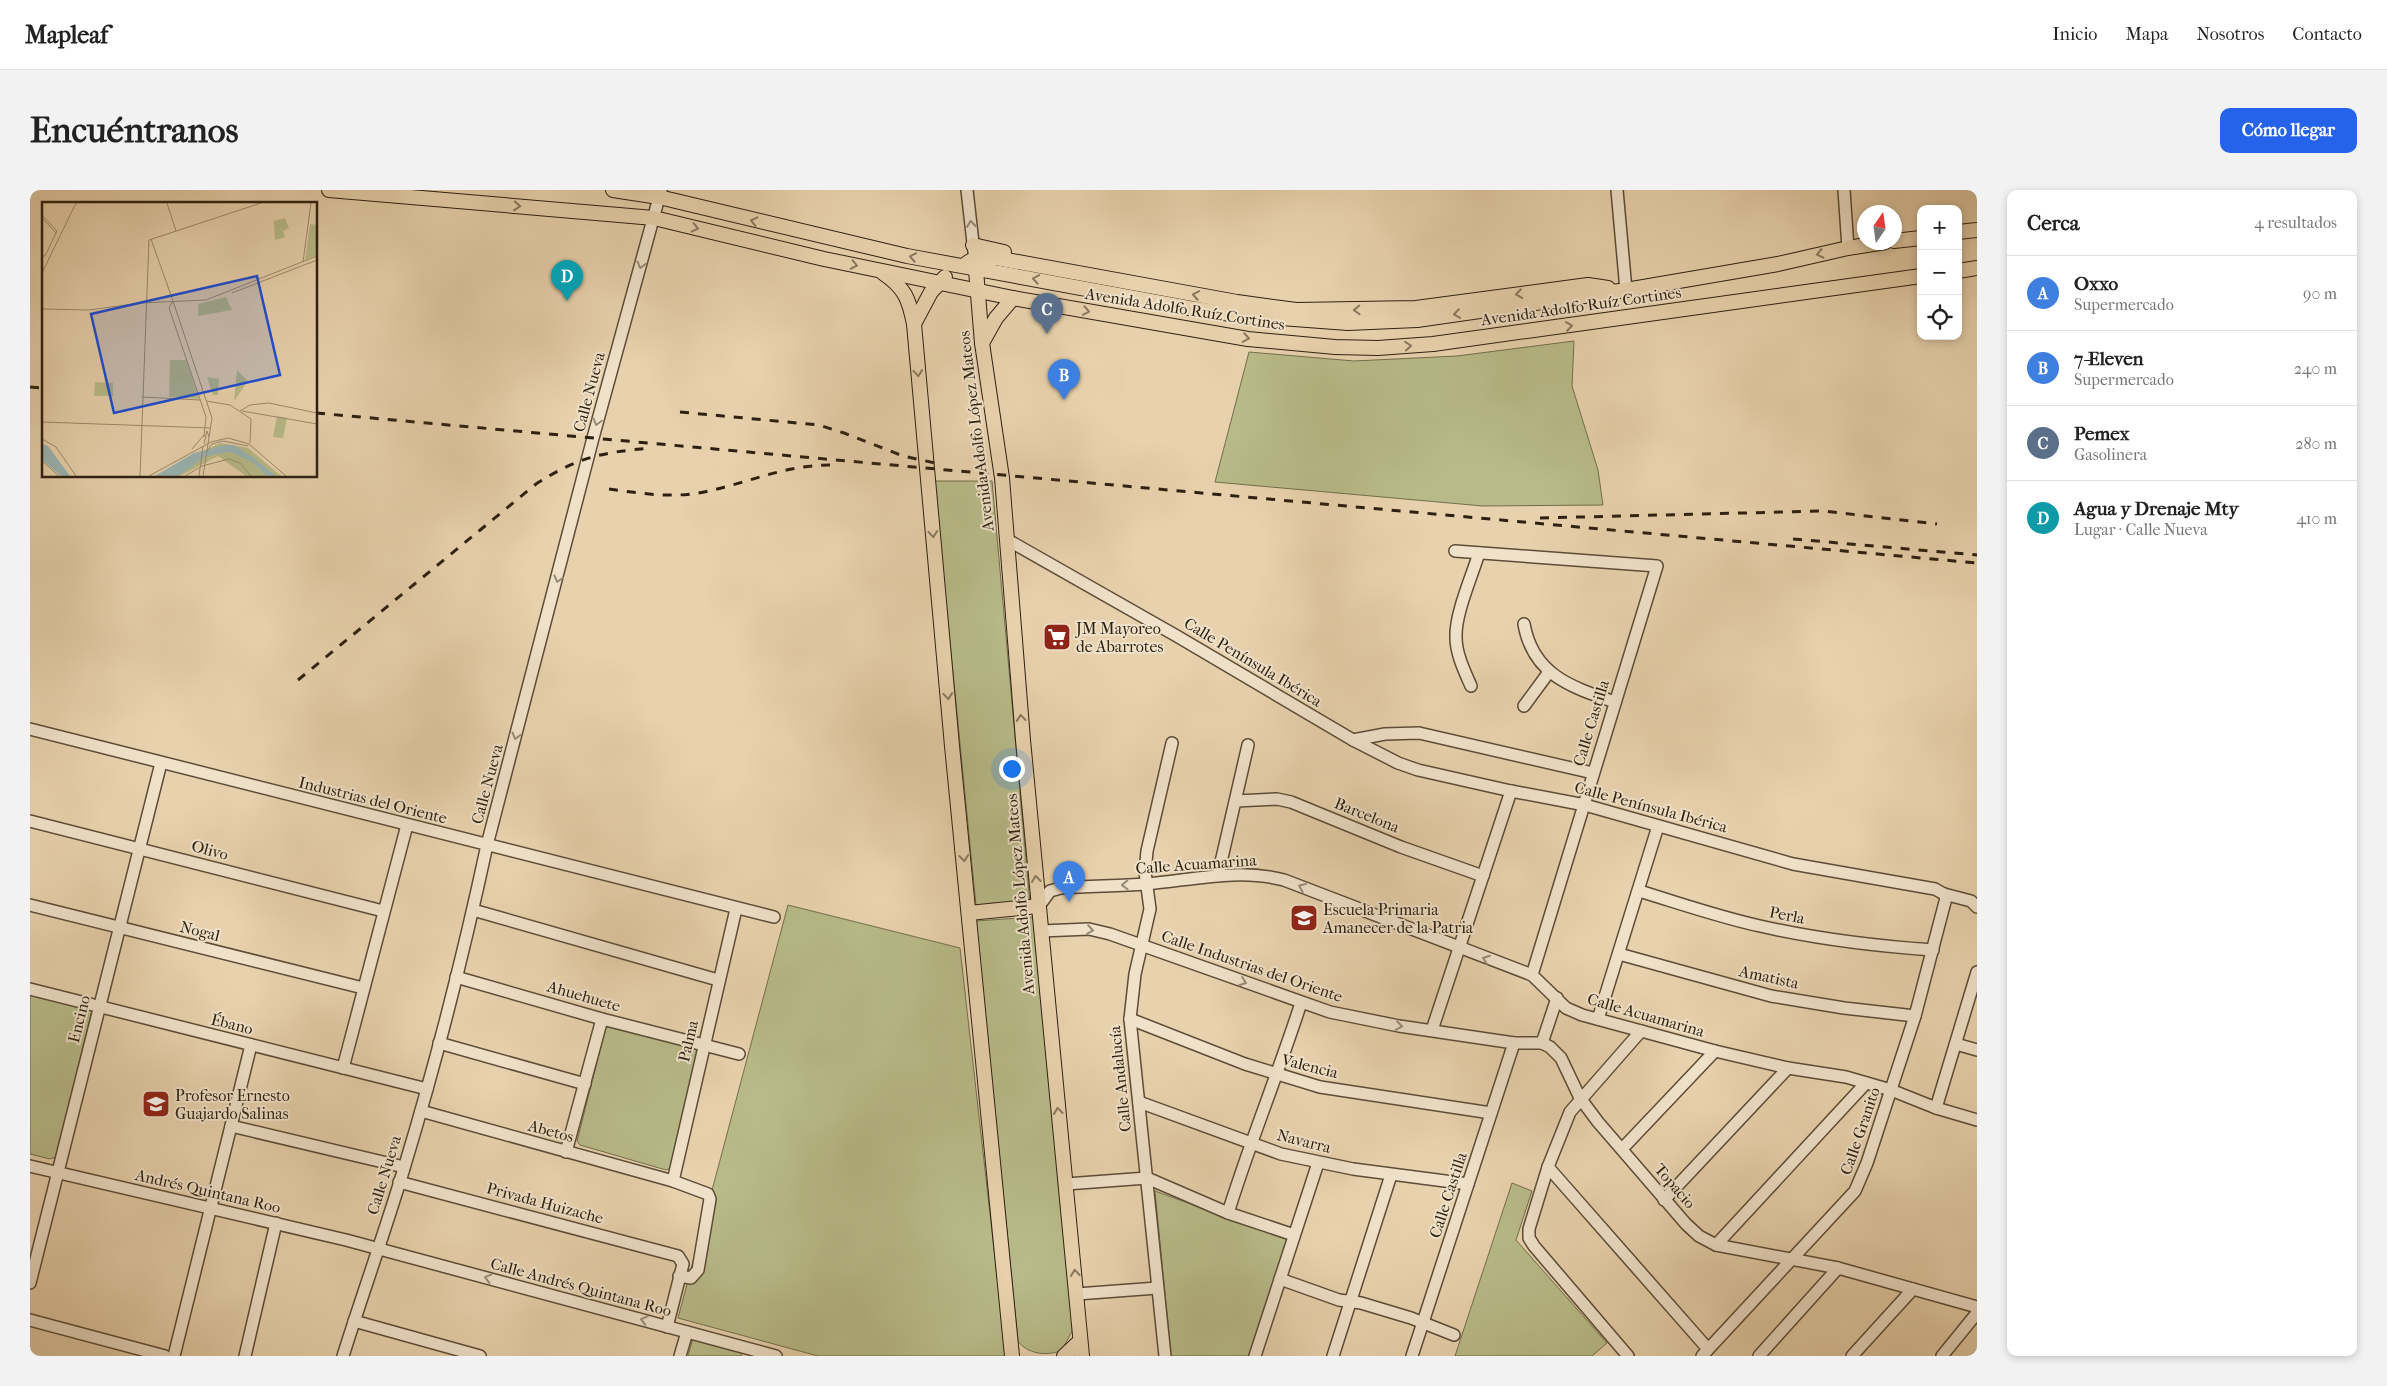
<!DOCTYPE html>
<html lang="es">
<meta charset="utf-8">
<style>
:root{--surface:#fff;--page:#f2f2f2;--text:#222;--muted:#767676;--line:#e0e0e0;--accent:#2563eb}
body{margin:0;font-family:"IM FELL French Canon",serif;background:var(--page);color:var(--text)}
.controls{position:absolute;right:15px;top:15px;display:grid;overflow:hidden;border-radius:10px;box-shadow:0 2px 8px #0003}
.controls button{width:45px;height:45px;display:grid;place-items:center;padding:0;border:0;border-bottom:1px solid var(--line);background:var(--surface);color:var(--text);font:25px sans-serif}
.compass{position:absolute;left:1827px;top:15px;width:45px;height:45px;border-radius:50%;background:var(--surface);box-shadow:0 2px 8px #0003;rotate:13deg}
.you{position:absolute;left:981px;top:578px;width:18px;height:18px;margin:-12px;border:4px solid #fff;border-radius:50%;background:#1a73e8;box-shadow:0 0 0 8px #1a73e833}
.badge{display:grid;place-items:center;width:32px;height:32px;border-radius:50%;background:var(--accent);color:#fff;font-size:16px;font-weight:700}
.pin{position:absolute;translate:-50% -41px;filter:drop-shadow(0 1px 2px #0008)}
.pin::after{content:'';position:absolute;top:26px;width:18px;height:15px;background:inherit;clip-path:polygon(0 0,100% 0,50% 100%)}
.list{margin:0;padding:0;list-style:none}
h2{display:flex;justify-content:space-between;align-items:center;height:65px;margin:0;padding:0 20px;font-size:21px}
h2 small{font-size:16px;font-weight:400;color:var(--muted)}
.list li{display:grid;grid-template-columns:32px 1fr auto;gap:15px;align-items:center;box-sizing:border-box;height:75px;padding:0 20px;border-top:1px solid var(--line)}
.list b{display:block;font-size:19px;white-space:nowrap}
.list p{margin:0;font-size:16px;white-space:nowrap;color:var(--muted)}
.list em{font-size:16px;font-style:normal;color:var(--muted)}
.icon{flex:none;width:28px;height:28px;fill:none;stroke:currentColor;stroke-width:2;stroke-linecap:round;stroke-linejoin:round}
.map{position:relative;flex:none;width:1947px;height:1166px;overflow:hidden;border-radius:10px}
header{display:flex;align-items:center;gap:30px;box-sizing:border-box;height:70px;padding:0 25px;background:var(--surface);border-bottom:1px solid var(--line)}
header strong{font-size:24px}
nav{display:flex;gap:28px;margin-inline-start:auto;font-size:18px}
.intro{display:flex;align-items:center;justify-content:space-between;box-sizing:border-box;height:120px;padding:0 30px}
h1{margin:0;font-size:35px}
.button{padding:12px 22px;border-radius:10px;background:var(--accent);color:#fff;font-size:18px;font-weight:700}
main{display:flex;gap:30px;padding:0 30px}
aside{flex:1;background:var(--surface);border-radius:10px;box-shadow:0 2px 8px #0003}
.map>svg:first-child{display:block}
.green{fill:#b8bb89;stroke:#726e4c}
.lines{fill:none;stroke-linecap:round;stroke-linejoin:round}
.minor-casing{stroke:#5c4c37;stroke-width:14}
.major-casing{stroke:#2d2010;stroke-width:16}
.minor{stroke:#f0e2ca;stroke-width:11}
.major{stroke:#e8d2ad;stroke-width:14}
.rail{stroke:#2d2010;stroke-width:3;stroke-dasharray:9 9;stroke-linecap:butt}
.oneway{stroke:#8a795e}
.oneway2{stroke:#988b76}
.labels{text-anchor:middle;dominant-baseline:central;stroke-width:4;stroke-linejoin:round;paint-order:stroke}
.street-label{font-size:16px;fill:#2d2010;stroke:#f0e2ca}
.poi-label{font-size:16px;fill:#2d2010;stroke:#f0e2ca;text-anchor:start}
.inset-river{fill:none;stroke:#9ab5b4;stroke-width:2.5}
.inset-road{fill:none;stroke:#9d8b6e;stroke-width:1}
.view{fill:#1d4ed8;fill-opacity:0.15;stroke:#1d4ed8;stroke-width:2.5}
.inset-edge{fill:none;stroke:#2d2010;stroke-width:2.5}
</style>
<header>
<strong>Mapleaf</strong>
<nav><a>Inicio</a><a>Mapa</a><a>Nosotros</a><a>Contacto</a></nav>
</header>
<div class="intro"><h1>Encuéntranos</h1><a class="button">Cómo llegar</a></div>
<main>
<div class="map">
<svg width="1947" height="1166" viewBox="0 0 1947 1166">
<rect width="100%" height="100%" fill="#e8d2ad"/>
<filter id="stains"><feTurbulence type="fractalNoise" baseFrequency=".004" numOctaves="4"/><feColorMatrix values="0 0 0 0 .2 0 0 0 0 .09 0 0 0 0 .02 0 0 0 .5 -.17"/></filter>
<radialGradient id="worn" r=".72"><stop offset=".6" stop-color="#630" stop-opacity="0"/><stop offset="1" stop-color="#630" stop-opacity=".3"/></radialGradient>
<!-- green -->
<g class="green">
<path d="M 1544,151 L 1542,196 L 1568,280 L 1573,315 L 1453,316 L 1185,292 L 1219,162 L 1324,171 L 1427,166 Z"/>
<path d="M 904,291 L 962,291 L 1000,713 L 946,715 Z"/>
<path d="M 758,715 L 930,758 L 976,1166 L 788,1166 L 648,1128 Z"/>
<path d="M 1003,727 L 1043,1139 C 1039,1146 1036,1155 1030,1161 C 1016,1166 997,1164 988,1151 L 946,731 Z"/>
<path d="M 0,801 L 62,820 L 26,967 L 20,969 L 0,964 Z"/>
<path d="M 582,834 L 667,858 L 669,864 L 640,978 L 636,980 L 550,955 L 547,951 L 576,837 Z"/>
<path d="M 1482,993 L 1502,1001 L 1486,1050 L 1577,1153 L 1562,1166 L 1425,1166 Z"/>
<path d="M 1125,1001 L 1257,1049 L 1219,1166 L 1141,1166 Z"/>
<path d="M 663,1148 L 713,1161 L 711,1166 L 658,1166 Z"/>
</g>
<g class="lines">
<defs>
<g id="minor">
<path d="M 937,0 L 944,62"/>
<path d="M 1587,0 L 1596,100"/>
<path d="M 1814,0 L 1818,58"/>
<path d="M 976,349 L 1145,445 L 1323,550 L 1368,573 L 1388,580 L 1481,601 L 1555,615 L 1763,674 L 1905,699 L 1914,704 L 1941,711 L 1947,717"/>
<path d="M 1425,361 L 1627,376 L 1502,785"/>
<path d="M 1494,434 C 1503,485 1541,497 1585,512"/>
<path d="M 1441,496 C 1434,480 1426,464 1426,447 C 1425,424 1442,386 1449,363"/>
<path d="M 1494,516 L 1519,482"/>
<path d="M 0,539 L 744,727"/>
<path d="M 1323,550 L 1355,544 L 1389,543 L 1563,583"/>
<path d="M 1206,611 L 1247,609 L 1261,612 L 1371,657 L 1453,686"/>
<path d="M 0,631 L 353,721"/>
<path d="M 1188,685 L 1218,555"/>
<path d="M 1609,701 C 1649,713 1689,727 1730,736 C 1787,749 1845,756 1903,760"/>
<path d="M 0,715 L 333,798"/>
<path d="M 1009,716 L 1020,701 L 1031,698 C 1059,696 1088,696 1116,694 C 1163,690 1208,678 1254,690 L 1502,785 L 1536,818 L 1552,825 L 1685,861 L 1758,878 L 1816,887 L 1861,900 L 1906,918 L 1947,930"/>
<path d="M 443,720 L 688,790"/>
<path d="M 1011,741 L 1059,739 L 1080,744 L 1300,822 L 1369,836 L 1484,853 L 1512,853"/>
<path d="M 1589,764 L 1741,806 L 1814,818 L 1885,826"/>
<path d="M 426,787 L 572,829 L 709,864"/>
<path d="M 0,799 L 397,899"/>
<path d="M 1100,829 L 1215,874 L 1290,897 L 1461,923"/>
<path d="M 1568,829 L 1628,636"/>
<path d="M 1402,840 L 1481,601"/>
<path d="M 409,853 L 555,894"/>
<path d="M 1512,853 L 1520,857 L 1531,868 L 1550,908 L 1568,932 L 1656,1034 L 1669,1046 L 1686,1055 L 1808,1078 L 1947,1117"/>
<path d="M 1512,853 L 1527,808"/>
<path d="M 1926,854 L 1947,860"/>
<path d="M 313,878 L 377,635"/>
<path d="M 1109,912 L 1251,964 L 1323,979 L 1438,994"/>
<path d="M 1906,918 L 1947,782"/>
<path d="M 391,921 L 643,991 L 678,1004 L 680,1009 L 668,1080 L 661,1088 L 649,1086"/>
<path d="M 201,936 L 374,977"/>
<path d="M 1592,959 L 1685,861"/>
<path d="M 536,962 L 572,829"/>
<path d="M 0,976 L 316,1050 L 746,1166"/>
<path d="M 1518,977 L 1678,1159"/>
<path d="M 643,991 L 706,719"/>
<path d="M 369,992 L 648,1066 L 653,1074 L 637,1137"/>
<path d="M 1036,994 L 1117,988 L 1198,1023 L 1264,1045"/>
<path d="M 1634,1010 L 1758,878"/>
<path d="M 1198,1023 C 1220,952 1248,884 1271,813"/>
<path d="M 1686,1055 L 1836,893"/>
<path d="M 1250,1089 L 1309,1110 L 1331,1113 L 1381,1128 L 1424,1145"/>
<path d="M 0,1093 L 131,573"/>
<path d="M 1047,1104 L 1127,1098"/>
<path d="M 0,1130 L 135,1166"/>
<path d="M 324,1131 L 450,1166"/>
<path d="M 144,1166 L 221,855"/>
<path d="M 215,1166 L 246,1033"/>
<path d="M 313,1166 C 333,1102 356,1039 375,975 C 407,869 434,762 457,655 L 563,248 L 631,0"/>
<path d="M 650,1166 L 657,1142"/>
<path d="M 1135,1166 L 1100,829 L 1105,784 L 1120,719 L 1115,682 L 1117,661 L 1142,553"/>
<path d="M 1225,1166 L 1288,973"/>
<path d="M 1303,1166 L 1361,985"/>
<path d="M 1382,1166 L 1484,853"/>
<path d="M 1598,1166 L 1504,1056 L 1499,1048 L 1499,1039 L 1518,977 L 1540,922 L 1611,841"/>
<path d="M 1672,1166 L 1825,1001 L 1837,973 L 1885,826 L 1916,708 L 1914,704"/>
<path d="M 1729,1166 L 1808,1078"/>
<path d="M 1822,1166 L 1883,1099"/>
<path d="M 1912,1166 L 1947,1123"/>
</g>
<g id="major">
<path d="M 299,0 L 624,28 L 794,69 L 983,108 L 1218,149 L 1305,157 L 1348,158 L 1403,154 L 1891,86"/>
<path d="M 583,0 L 629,7 L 877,66 L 1159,118 L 1208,125 L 1318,133 L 1387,130 L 1596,100 L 1748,74 L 1818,58 L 1855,52"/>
<path d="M 1928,42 L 1947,40"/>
<path d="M 1864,51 L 1891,48"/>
<path d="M 943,55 L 974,62"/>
<path d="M 945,68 L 952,153 L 972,288 L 993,550 L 1052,1166"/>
<path d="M 937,73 L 945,68 L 966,68 L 1207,112 L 1266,120 L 1386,118 L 1558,95 L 1578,98"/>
<path d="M 1928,81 L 1947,78"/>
<path d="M 853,83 C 875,98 879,109 884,134 L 922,556 L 982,1166"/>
<path d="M 884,134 L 901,102 L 915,87"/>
<path d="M 952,153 L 966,128 L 983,108"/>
<path d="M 939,723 L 1009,716"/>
<path d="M 1034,1166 L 1050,1151"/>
</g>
</defs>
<!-- minor casing -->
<use href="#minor" class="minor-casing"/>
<!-- major casing -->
<use href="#major" class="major-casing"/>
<!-- minor -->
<use href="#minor" class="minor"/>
<!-- major -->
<use href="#major" class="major"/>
<!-- rail -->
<g class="rail">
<path d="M 0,197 L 14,198"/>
<path d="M 650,222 L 789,235 L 814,243 L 873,266 L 905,273"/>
<path d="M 286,223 L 1947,373"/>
<path d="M 579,299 C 608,303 639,308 668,303 C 714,295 752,275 800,275"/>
<path d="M 1510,328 L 1793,321 L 1907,334"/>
<path d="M 1763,349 L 1947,365"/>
<path d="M 268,490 L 506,294 C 548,267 573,262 622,258"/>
</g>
</g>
<!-- one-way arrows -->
<defs><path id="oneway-chevron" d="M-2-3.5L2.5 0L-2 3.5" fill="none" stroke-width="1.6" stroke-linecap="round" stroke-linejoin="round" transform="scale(1.25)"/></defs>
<g class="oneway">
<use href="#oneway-chevron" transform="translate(487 16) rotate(5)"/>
<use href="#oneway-chevron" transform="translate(724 31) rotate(-167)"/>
<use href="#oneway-chevron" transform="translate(665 38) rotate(13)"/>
<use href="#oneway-chevron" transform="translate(1790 64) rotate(167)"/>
<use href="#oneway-chevron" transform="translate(883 67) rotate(-169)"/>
<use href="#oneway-chevron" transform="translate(824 75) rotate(12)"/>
<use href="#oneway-chevron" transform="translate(1006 89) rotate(-170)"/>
<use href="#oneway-chevron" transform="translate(1489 104) rotate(172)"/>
<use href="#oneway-chevron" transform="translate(1166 105) rotate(-170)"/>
<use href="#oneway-chevron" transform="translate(1327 120) rotate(178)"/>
<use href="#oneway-chevron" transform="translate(1056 121) rotate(11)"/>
<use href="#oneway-chevron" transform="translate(1427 124) rotate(172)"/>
<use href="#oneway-chevron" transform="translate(1539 136) rotate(-8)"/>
<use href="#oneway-chevron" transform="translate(1216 148) rotate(9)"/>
<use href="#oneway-chevron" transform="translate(1378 156) rotate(-4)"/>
<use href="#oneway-chevron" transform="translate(888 183) rotate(85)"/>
<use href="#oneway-chevron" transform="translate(903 344) rotate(85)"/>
<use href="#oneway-chevron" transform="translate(918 506) rotate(85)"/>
<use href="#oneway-chevron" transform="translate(991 528) rotate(-95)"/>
<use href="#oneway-chevron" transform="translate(934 668) rotate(84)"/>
<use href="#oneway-chevron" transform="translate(1006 689) rotate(-96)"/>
<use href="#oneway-chevron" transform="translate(1028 921) rotate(-96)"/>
<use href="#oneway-chevron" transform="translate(1045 1083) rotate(-96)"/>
</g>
<g class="oneway2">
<use href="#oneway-chevron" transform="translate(941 34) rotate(-96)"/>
<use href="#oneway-chevron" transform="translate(611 75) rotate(105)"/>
<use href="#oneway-chevron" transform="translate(567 232) rotate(105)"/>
<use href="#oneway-chevron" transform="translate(528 389) rotate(105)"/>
<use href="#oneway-chevron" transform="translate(486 546) rotate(105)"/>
<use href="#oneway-chevron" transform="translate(1095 695) rotate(178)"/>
<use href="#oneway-chevron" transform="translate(1272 697) rotate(-158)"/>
<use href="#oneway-chevron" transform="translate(1060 740) rotate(8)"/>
<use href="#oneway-chevron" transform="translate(1456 769) rotate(-160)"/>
<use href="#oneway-chevron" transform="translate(1213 792) rotate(20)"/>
<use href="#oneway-chevron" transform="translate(1369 836) rotate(9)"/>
<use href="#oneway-chevron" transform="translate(458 1088) rotate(-165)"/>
<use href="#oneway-chevron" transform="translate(614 1130) rotate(-165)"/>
</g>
<!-- icons -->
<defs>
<symbol id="supermarket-square" viewBox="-11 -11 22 22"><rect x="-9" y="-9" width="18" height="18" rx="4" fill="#8f2418" stroke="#f0e2ca"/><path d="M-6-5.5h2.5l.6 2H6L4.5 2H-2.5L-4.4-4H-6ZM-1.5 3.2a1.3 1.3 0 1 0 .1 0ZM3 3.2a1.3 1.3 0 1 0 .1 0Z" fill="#fff"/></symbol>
<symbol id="school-square" viewBox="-11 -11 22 22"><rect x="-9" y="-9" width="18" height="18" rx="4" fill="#8f2418" stroke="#f0e2ca"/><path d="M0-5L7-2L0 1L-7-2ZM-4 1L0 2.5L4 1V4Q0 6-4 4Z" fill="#fff"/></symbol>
</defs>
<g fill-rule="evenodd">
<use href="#supermarket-square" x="1011" y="431" width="32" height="32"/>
<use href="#school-square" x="1258" y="712" width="32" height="32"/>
<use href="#school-square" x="110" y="898" width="32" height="32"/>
</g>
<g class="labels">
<!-- street labels -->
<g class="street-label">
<text transform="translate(1551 116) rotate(-8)">Avenida Adolfo Ruíz Cortines</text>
<text transform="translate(1155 119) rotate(9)">Avenida Adolfo Ruíz Cortines</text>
<text transform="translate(559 202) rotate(-75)">Calle Nueva</text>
<text transform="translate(946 241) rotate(-97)">Avenida Adolfo López Mateos</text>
<text transform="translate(1223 472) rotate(31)">Calle Península Ibérica</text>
<text transform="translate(1561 533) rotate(-73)">Calle Castilla</text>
<text transform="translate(457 594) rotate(-75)">Calle Nueva</text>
<text transform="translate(343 610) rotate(14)">Industrias del Oriente</text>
<text transform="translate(1621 617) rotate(15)">Calle Península Ibérica</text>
<text transform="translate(1337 625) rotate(22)">Barcelona</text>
<text transform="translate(180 660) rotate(15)">Olivo</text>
<text transform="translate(1166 674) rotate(-4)">Calle Acuamarina</text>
<text transform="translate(990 704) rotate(-95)">Avenida Adolfo López Mateos</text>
<text transform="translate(1757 725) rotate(11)">Perla</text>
<text transform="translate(170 741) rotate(14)">Nogal</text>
<text transform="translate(1222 776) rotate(19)">Calle Industrias del Oriente</text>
<text transform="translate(1739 787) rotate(12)">Amatista</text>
<text transform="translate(554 806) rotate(16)">Ahuehuete</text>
<text transform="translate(1616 825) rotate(16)">Calle Acuamarina</text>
<text transform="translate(49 829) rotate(-76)">Encino</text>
<text transform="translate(202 834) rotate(14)">Ébano</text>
<text transform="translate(658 851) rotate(-77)">Palma</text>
<text transform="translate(1280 876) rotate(14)">Valencia</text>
<text transform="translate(1090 889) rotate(-96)">Calle Andalucía</text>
<text transform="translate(521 941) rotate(15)">Abetos</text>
<text transform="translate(1830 941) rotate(-71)">Calle Granito</text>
<text transform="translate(1274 951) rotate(14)">Navarra</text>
<text transform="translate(354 985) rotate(-73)">Calle Nueva</text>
<text transform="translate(1645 996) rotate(49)">Topacio</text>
<text transform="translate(178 1001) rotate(13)">Andrés Quintana Roo</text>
<text transform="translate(1418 1005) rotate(-72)">Calle Castilla</text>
<text transform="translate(515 1013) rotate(15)">Privada Huizache</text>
<text transform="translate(551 1097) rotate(15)">Calle Andrés Quintana Roo</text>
</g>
<!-- poi labels -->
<g class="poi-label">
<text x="1046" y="438">JM Mayoreo<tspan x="1046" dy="18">de Abarrotes</tspan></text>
<text x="1293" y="719">Escuela Primaria<tspan x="1293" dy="18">Amanecer de la Patria</tspan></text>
<text x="145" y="905">Profesor Ernesto<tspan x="145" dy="18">Guajardo Salinas</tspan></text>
</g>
</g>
<!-- overview -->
<g transform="translate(12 12)">
<rect width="275" height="275" fill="#e8d2ad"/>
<path d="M 243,16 L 247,26 L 241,29 L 243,35 L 233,38 L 232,19 ZM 268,22 L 275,23 L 275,53 L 263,58 ZM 184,95 L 190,108 L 156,114 L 156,102 ZM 128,158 L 144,158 L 157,197 L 127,195 ZM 195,168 L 206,179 L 192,199 ZM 165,175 L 177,177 L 176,193 L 171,193 ZM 53,180 L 71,181 L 71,194 L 52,194 ZM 235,214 L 245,216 L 241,236 L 231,235 ZM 178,241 L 206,246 L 239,274 L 204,274 L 176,254 L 138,274 L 113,274 Z" fill="#b8bb89"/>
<path d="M 0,242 L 6,244 L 28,274 L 19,274 L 0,258 ZM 183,243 L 192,243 L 203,250 L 232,274 L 225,274 L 210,260 L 188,250 L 164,254 L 136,274 L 113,274 L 152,251 Z" fill="#9ab5b4"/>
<path class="inset-river" d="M 207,254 L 232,274"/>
<path class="inset-road" d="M 125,1 L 134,29M 0,13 L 15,29 L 3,54 L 0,54M 0,16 L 14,31M 109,37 L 131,99M 261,60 L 269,1M 0,71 L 34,1M 190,91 L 275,58M 131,99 L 127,106 L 164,215 L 162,235M 131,99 L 170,216 L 161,274M 0,107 L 47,108 L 99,101 L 164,98 L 275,54M 100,195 L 158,198M 164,199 L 188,203 L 209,217 L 208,241M 198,209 L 208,203 L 227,201 L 275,211M 200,209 L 275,222M 0,220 L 169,226M 0,237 L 14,245 L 34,274M 162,242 L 165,229 L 167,235M 150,247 L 162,233M 165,249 L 170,242 L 181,239 L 206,244M 0,259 L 17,274M 98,274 L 107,38 L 219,1M 107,274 L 169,240 L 186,236 L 207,242 L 244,274M 143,274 L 160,264 L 187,257 L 198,261 L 209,274M 157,274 L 161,244"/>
<path class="view" d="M 215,74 L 238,173 L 72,211 L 49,112 Z"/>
<rect width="275" height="275" class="inset-edge"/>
</g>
<rect width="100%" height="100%" filter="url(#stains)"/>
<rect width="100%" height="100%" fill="url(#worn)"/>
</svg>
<div class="controls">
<button>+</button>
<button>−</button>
<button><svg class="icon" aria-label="locate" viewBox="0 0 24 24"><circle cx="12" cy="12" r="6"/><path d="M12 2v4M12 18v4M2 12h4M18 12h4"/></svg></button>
</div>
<svg class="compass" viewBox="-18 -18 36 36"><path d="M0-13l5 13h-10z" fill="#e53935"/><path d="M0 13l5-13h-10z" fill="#767676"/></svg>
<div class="you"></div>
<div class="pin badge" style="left:1039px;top:712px;background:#3f7fe0">A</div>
<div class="pin badge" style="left:1034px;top:210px;background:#3f7fe0">B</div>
<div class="pin badge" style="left:1017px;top:144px;background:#5c6f8a">C</div>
<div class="pin badge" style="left:537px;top:111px;background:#0f9aa8">D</div>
</div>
<aside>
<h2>Cerca<small>4 resultados</small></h2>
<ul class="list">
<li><span class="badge" style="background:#3f7fe0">A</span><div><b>Oxxo</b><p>Supermercado</p></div><em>90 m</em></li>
<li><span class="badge" style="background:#3f7fe0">B</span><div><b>7-Eleven</b><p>Supermercado</p></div><em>240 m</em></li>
<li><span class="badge" style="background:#5c6f8a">C</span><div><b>Pemex</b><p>Gasolinera</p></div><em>280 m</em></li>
<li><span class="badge" style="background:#0f9aa8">D</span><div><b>Agua y Drenaje Mty</b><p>Lugar · Calle Nueva</p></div><em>410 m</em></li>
</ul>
</aside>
</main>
